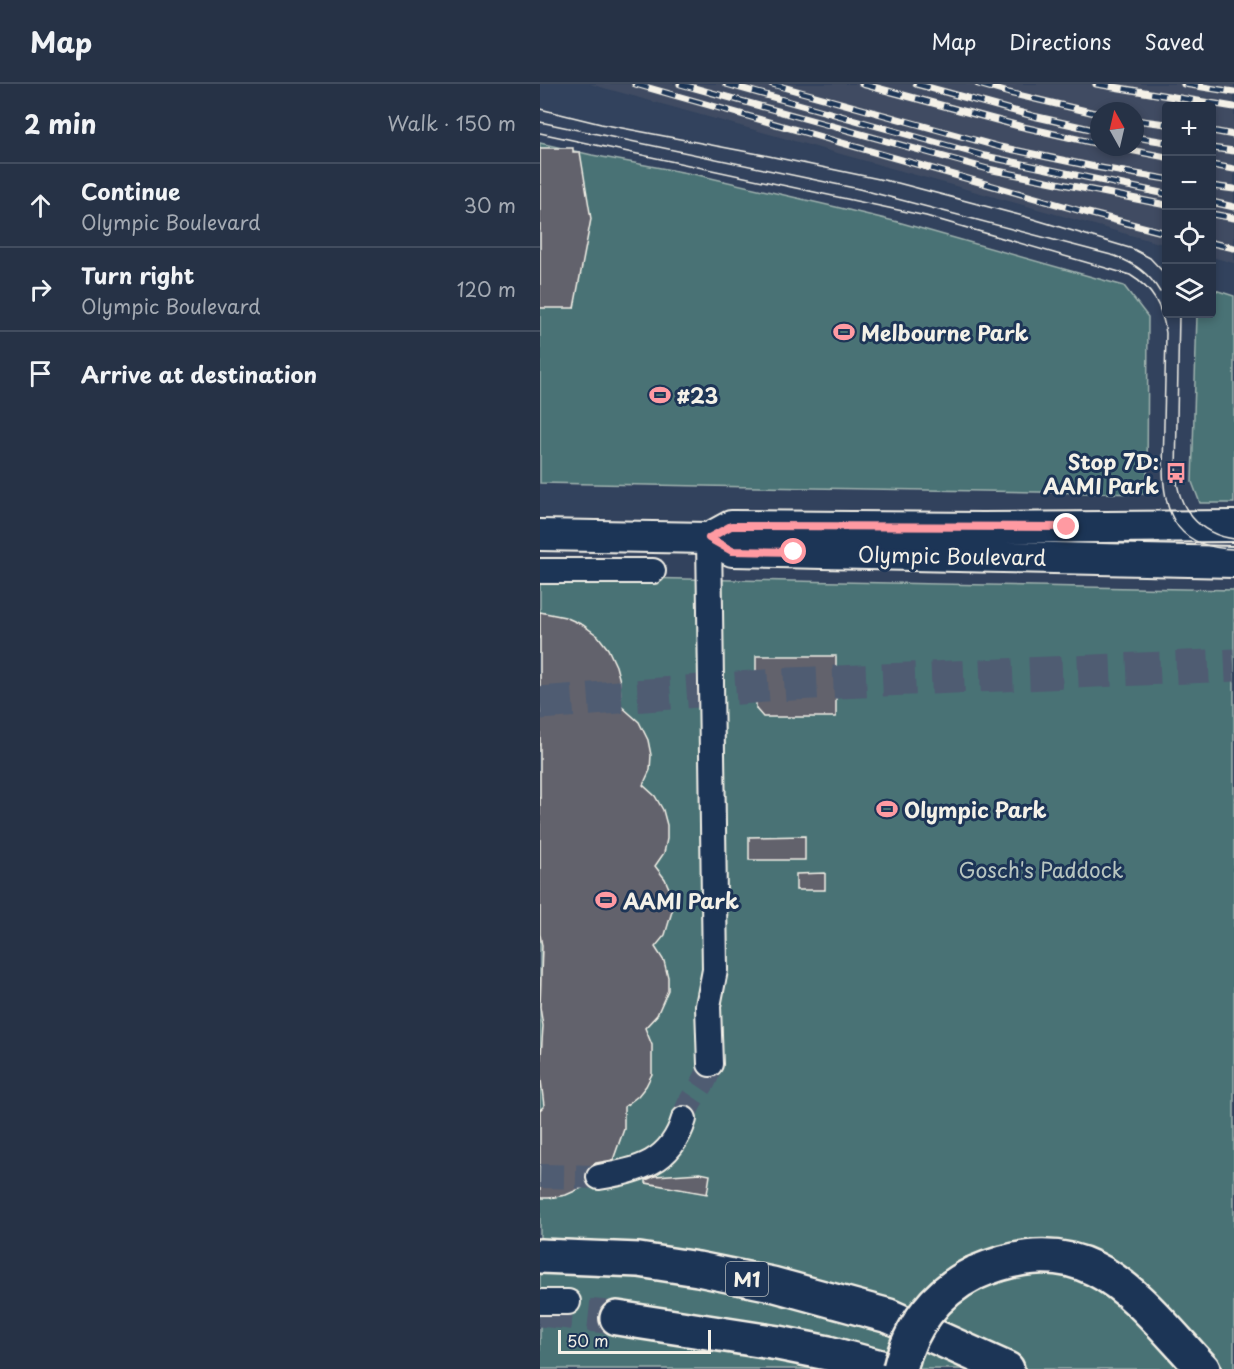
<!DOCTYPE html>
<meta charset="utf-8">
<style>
:root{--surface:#263246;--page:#323e51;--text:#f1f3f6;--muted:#a4aab3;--line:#424d5f}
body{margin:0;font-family:"Playpen Sans",sans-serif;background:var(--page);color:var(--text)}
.controls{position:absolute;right:18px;top:18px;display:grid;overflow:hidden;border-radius:6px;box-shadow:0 3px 9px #0003}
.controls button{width:54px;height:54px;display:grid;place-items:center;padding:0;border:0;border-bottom:2px solid var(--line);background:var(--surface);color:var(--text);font:30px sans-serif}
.compass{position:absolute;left:550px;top:18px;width:54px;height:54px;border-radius:50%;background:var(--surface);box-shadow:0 3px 9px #0003;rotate:352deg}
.scale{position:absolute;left:18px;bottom:15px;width:153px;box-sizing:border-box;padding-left:6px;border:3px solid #f4f1e8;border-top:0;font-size:16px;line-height:21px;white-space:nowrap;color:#f4f1e8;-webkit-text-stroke:4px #1d3557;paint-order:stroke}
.stop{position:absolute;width:18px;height:18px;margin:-14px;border:4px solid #ff9aa2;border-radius:50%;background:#fff}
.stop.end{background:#ff9aa2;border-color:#fff;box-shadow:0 2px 6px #0008}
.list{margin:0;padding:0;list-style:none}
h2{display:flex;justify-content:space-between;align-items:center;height:78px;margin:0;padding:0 24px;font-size:26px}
h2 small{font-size:20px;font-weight:400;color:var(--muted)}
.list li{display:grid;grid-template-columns:39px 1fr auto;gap:18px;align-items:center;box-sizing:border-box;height:84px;padding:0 24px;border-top:2px solid var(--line)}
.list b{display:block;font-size:22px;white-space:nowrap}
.list p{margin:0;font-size:20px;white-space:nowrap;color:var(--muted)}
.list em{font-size:20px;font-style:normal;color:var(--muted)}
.icon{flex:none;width:33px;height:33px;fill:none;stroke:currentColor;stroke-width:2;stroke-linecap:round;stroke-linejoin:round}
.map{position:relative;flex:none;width:694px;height:1285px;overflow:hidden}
header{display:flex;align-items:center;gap:36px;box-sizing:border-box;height:84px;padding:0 30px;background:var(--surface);border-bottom:2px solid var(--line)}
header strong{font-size:28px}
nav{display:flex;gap:33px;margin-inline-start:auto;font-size:21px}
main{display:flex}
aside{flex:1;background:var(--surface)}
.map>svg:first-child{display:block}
.built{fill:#404c62;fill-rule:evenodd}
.green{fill:#4a7275;stroke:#9fb2ae;stroke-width:1.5}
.building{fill:#62626c;stroke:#f4f1e8;stroke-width:1.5}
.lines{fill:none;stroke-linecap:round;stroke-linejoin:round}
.minor-tunnel{stroke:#4f5c72;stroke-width:24;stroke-dasharray:24 12;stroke-linecap:butt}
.highway-tunnel{stroke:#4f5c72;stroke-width:33;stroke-dasharray:33 16;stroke-linecap:butt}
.minor-casing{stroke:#f4f1e8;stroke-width:28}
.major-casing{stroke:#f4f1e8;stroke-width:34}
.highway-casing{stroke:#f4f1e8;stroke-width:38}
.minor{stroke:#1d3557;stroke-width:24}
.major{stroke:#1d3557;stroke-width:30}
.highway{stroke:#1d3557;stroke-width:33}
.tram{stroke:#f4f1e8;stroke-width:1.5}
.rail-casing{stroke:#f4f1e8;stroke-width:7}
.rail{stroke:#1d3557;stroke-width:4.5;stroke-dasharray:14;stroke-linecap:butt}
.highway-bridge-casing{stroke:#f4f1e8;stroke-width:38;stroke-linecap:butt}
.highway-bridge{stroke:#1d3557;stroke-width:33}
.route{stroke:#ff9aa2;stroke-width:8}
.labels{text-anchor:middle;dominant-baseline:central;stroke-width:6;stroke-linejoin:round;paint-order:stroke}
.shield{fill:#1d3557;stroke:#b4b9bc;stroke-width:1.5}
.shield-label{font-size:20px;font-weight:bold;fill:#f4f1e8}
.poi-label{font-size:21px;font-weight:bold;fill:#f4f1e8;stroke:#1d3557;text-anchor:start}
.street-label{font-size:21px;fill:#f4f1e8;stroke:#1d3557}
.park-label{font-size:21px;fill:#b8c5c0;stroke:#1d3557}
</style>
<header>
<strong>Map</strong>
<nav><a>Map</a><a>Directions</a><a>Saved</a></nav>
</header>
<main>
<aside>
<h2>2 min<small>Walk · 150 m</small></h2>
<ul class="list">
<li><svg class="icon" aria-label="ahead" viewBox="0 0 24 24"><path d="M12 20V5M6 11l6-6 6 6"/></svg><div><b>Continue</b><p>Olympic Boulevard</p></div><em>30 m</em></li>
<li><svg class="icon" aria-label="right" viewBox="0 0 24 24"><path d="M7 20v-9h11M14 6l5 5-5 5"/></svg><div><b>Turn right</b><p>Olympic Boulevard</p></div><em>120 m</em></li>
<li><svg class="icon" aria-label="arrive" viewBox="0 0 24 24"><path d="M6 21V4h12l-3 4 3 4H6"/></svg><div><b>Arrive at destination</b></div></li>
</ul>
</aside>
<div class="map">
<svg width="694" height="1285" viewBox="0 0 694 1285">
<rect width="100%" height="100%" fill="#32425d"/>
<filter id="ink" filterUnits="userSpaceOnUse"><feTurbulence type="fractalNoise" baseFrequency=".0167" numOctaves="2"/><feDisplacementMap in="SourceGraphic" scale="12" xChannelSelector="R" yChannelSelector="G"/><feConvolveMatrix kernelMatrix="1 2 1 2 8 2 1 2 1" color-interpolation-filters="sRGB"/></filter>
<g filter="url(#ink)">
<!-- built -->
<path class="built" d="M 50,0 L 694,0 L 694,179 L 672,173 L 672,22 L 626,22 L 626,161 ZM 559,27 L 595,27 L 595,63 L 559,63 Z"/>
<!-- green -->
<g class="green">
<path d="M 0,59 L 52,71 L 158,91 L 296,123 L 358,138 L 584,202 L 608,233 L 607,410 L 0,399 Z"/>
<path d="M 672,205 L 694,212 L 694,419 L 660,419 L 652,398 L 657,230 L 672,230 Z"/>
<path d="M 0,492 L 694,506 L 694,1285 L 0,1285 Z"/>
</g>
<!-- building -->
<g class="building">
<path d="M 0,64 L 33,64 L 33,68 L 40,68 L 51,135 L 34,224 L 0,224 Z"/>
<path d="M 0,528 L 25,533 L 43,541 L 58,552 L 68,565 L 76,582 L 80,597 L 81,622 L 99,638 L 108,656 L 111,671 L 110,686 L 103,701 L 115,712 L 123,726 L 127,741 L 127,755 L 124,769 L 115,782 L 125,795 L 131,809 L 133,824 L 125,851 L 115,863 L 124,877 L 128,893 L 128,906 L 117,931 L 105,944 L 112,961 L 112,990 L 106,1002 L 98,1012 L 84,1023 L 84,1045 L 73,1076 L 56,1079 L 49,1083 L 45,1089 L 47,1101 L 44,1103 L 26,1111 L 9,1114 L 0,1114 L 0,1026 L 4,1022 L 0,988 L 3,942 L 0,923 L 2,862 L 0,850 Z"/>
<path d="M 216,572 L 296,572 L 296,633 L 223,633 L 216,625 Z"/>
<path d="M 265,752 L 265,776 L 209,776 L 209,753 Z"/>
<path d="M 285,789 L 285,806 L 256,806 L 256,790 Z"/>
<path d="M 160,1089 L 170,1091 L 167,1110 L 106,1099 L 106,1096 L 115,1092 Z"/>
</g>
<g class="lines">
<!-- minor-tunnel -->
<g class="minor-tunnel">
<path d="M 144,1035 C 149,1010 166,1005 170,980"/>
<path d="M 0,1092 L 59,1093"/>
</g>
<!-- highway-tunnel -->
<g class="highway-tunnel">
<path d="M 0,619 L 251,600 L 694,581"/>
<path d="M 0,1226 L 77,1234"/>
</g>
<defs>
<g id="minor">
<path d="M 169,454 L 175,886 L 168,922 L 170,980"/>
<path d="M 0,487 L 113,487"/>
<path d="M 59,1093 C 99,1086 131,1079 144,1035"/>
<path d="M 0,1218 L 28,1218"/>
</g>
<g id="major">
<path d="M 0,451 L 169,454 L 192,467 L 694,478"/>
<path d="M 169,454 L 191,442 L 442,444 L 694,442"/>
</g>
<g id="highway">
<path d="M 0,1172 L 99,1176 L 158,1185 L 232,1200 L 349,1232 L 467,1285"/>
<path d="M 435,1189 C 548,1140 594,1211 663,1285"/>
<path d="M 77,1234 L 238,1259 L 288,1269 L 348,1285"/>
</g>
</defs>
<!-- minor casing -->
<use href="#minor" class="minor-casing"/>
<!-- major casing -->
<use href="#major" class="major-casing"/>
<!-- highway casing -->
<use href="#highway" class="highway-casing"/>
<!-- minor -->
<use href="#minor" class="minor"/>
<!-- major -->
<use href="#major" class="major"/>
<!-- highway -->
<use href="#highway" class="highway"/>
<!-- tram -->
<g class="tram">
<path d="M 0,25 L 61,40 L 224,71 L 358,99 L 483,132 L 593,165 L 610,174 L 626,191"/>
<path d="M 0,38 L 319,105 L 575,172 C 595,180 609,189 620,208"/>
<path d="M 0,49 L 386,132 L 590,191 C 613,205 622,222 626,249 L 623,385 C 624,435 640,464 694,465"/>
<path d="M 639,230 L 636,389 C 638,424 658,450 694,455"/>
</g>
<defs>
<g id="rail">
<path d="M 95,0 L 548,129 L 626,149"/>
<path d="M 140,0 L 448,85 L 626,121"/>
<path d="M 186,0 L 445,72 L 626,110"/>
<path d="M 232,0 L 460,63 L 555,83 L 626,95"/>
<path d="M 322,0 L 479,42 L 559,60"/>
<path d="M 376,0 L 493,32 L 559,47"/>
<path d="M 438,0 L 469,9 L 559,30"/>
<path d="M 556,0 L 694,23"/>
<path d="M 644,0 L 694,8"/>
<path d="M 595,36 L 626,40"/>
<path d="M 672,47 L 694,51"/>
<path d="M 595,53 L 626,58"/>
<path d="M 574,63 L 626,73"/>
<path d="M 672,64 L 694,67"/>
<path d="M 672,81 L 694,85"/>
<path d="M 672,102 L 694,105"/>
<path d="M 672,118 L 694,123"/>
<path d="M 672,130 L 694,134"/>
<path d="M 672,159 L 694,164"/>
</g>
</defs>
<!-- rail casing -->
<use href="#rail" class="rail-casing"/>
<!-- rail -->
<use href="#rail" class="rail"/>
<defs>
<path id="highway-bridge" d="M 360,1285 C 370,1243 396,1208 435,1189"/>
</defs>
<!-- highway-bridge casing -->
<use href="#highway-bridge" class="highway-bridge-casing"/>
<!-- highway-bridge -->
<use href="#highway-bridge" class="highway-bridge"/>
</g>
</g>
<g class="lines" filter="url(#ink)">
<!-- route -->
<path class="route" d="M 254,468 L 192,467 L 169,454 L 191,442 L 527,443"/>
</g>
<!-- icons -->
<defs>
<symbol id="stadium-bare" viewBox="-9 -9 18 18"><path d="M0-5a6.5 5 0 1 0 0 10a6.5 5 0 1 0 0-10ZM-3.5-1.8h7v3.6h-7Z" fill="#ff9aa2" stroke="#1d3557" stroke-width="2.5" paint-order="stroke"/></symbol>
<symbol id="bus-bare" viewBox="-9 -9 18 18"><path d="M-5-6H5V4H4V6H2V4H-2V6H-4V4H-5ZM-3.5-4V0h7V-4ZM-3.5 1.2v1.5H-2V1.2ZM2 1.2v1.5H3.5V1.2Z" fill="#ff9aa2" stroke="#1d3557" stroke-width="2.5" paint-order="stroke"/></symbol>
</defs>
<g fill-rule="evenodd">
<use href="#stadium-bare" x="289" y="233" width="30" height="30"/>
<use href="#stadium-bare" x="105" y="296" width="30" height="30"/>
<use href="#bus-bare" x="621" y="374" width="30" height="30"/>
<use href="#stadium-bare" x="332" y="710" width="30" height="30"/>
<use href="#stadium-bare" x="51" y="801" width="30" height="30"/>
</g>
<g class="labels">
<!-- shield labels -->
<rect class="shield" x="186" y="1178" width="42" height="34" rx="4.5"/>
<g class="shield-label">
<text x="207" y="1195">M1</text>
</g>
<!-- poi labels -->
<g class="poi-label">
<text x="321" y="248">Melbourne Park</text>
<text x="137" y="311">#23</text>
<text x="619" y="377" text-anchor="end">Stop 7D:<tspan x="619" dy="24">AAMI Park</tspan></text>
<text x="364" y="725">Olympic Park</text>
<text x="83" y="816">AAMI Park</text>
</g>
<!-- street labels -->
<g class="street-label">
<text transform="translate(412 471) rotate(1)">Olympic Boulevard</text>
</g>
<!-- park labels -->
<g class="park-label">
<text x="501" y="785">Gosch's Paddock</text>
</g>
</g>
</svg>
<div class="controls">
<button>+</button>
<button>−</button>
<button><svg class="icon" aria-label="locate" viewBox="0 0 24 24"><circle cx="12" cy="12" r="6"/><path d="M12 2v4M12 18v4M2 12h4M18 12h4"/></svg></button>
<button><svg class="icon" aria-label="layers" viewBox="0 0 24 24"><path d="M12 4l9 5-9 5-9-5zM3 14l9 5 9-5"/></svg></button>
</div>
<svg class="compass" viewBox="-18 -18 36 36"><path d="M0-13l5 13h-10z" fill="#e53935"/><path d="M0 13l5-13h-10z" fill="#a4aab3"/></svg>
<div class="scale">50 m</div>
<div class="stop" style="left:254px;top:468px"></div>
<div class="stop end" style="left:527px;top:443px"></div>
</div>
</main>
